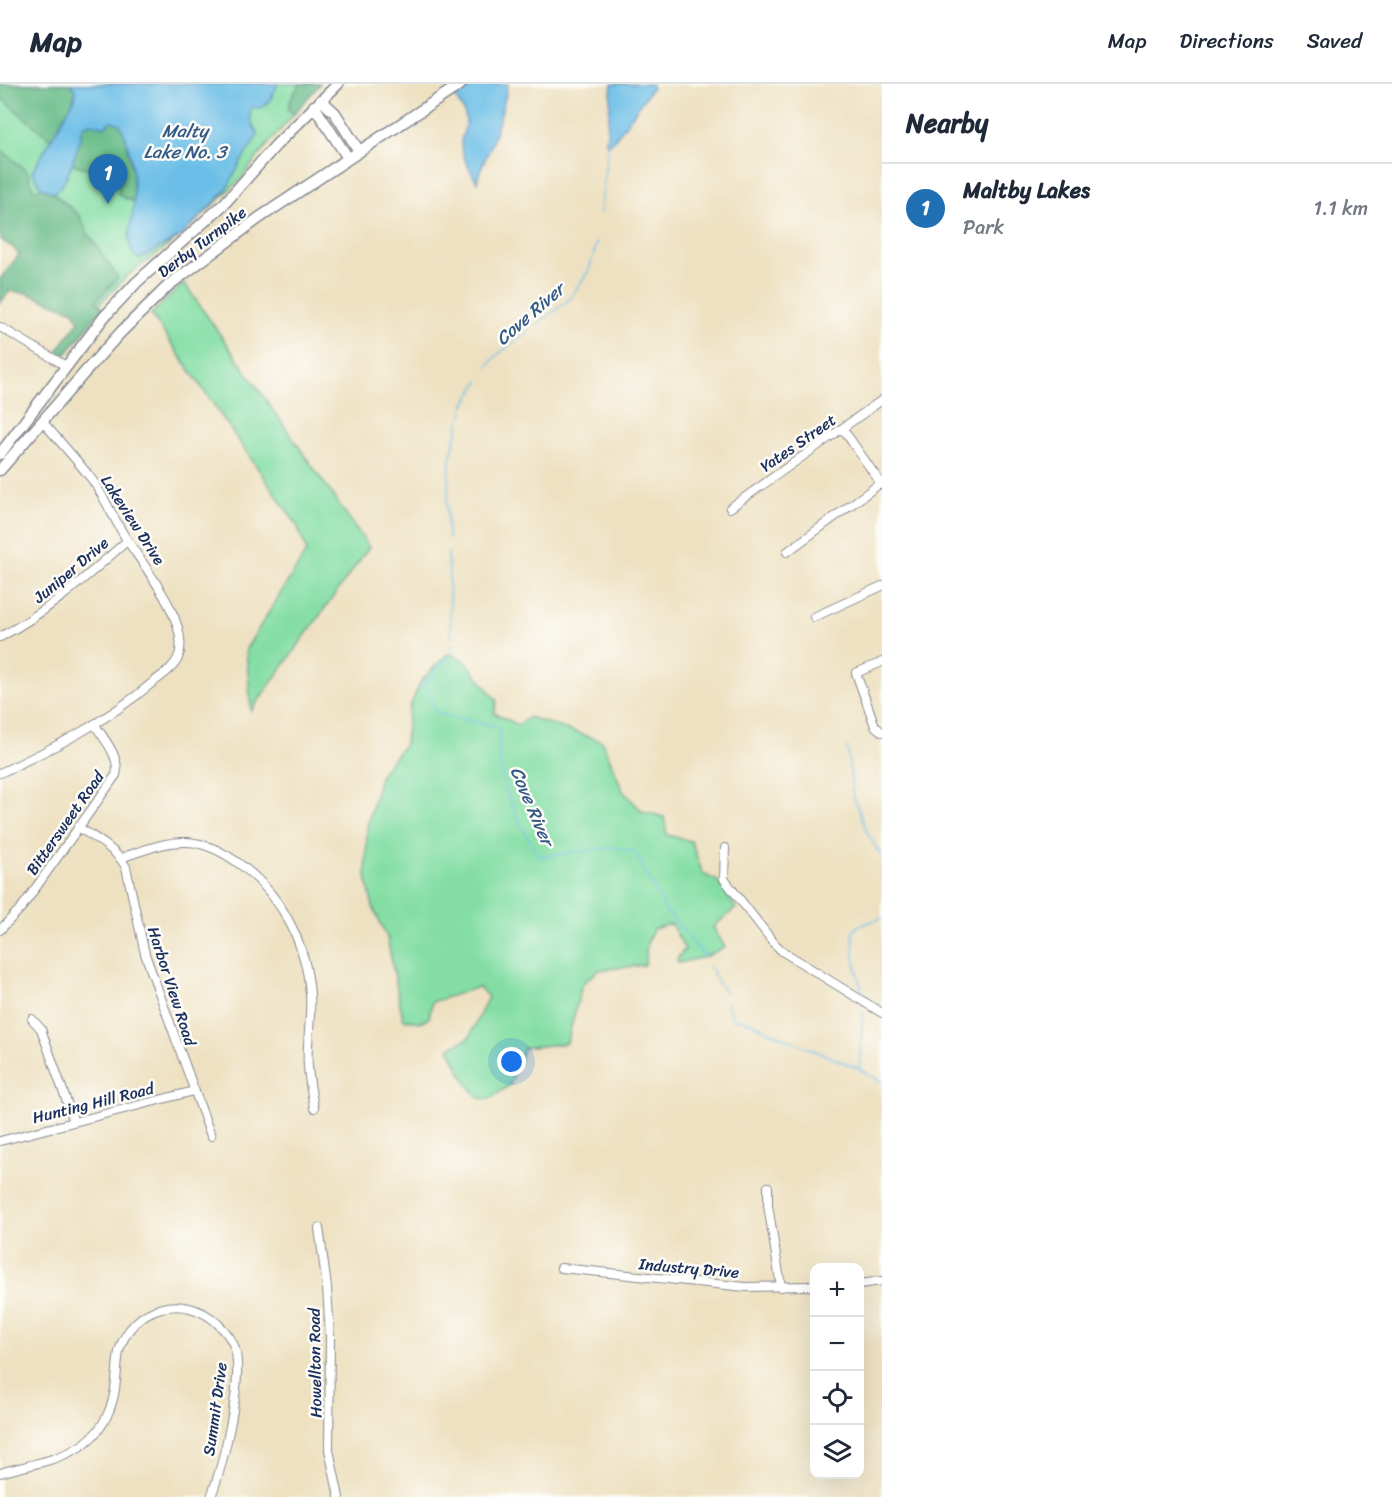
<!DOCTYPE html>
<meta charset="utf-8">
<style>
:root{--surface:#fff;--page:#f2f2f3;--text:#1f2937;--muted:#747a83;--line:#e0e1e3;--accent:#1f6fb2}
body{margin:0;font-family:Sriracha,sans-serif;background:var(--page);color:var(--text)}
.controls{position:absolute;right:18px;bottom:18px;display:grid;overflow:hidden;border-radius:12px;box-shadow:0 6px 24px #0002}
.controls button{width:54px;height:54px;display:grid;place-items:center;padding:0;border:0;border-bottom:2px solid var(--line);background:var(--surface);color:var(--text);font:30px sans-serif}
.you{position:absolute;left:512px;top:978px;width:21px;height:21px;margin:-15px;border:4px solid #fff;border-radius:50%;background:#1a73e8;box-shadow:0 0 0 9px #1a73e833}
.badge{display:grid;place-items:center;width:39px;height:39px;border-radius:50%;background:var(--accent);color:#fff;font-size:20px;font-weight:700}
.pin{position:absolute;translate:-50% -50px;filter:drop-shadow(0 2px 3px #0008)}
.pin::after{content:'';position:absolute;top:32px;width:21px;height:18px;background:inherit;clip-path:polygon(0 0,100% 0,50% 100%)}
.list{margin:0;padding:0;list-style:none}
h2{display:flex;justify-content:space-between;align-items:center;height:78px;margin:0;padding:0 24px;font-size:26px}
h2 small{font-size:20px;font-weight:400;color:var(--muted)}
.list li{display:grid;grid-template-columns:39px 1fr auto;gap:18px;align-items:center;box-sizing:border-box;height:90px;padding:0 24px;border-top:2px solid var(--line)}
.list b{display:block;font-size:22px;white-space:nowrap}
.list p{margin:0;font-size:20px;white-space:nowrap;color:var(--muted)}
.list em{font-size:20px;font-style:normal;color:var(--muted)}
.icon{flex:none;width:33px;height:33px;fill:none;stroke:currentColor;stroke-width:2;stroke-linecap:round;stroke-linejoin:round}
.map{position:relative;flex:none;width:882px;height:1413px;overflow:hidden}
header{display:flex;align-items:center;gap:36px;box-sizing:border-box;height:84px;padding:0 30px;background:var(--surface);border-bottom:2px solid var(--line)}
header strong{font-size:28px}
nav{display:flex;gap:33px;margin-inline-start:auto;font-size:21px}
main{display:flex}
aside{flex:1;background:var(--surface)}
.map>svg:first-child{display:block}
.green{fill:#84dea4;stroke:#508681;stroke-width:1.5}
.forest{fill:#6bbd8a;stroke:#437674;stroke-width:1.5}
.water{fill:#6bbee7;stroke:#4376a2;stroke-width:1.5}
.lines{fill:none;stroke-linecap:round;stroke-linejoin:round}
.stream{stroke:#6bbee7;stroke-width:1.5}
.minor-casing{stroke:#848890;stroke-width:10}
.highway-casing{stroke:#848890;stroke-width:13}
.minor{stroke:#fff;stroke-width:8}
.highway{stroke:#fff;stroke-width:10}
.labels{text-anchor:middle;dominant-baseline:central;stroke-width:5;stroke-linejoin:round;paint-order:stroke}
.street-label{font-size:16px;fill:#1b2f5e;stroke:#fdfcf7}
.water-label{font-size:18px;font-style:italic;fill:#335a87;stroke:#fdfcf7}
</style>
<header>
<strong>Map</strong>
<nav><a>Map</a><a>Directions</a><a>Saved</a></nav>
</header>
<main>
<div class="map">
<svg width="882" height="1413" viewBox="0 0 882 1413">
<rect width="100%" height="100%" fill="#fdfcf7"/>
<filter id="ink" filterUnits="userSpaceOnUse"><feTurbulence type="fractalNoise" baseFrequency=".0167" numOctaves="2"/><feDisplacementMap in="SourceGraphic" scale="12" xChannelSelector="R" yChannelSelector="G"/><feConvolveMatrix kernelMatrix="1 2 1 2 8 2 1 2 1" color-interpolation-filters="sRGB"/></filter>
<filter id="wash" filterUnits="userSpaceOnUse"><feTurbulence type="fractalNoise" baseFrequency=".008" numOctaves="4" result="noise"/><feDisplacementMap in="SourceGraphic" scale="24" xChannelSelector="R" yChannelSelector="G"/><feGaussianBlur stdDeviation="1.35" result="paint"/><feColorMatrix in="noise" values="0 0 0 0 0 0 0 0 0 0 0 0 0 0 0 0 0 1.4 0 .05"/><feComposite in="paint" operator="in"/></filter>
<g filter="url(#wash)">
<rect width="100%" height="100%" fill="#eee1c1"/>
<!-- green -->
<g class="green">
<path d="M 0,0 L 316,0 L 289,26 L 294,30 L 264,65 L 240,96 L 177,155 L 128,191 L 88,231 L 0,131 Z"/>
<path d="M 184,199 L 369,463 L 251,627 L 246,565 L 307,467 L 297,441 L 151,230 Z"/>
<path d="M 451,570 L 466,578 L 497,617 L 494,629 L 518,641 L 529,633 L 602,657 L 623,707 L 642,727 L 664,733 L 667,751 L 691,757 L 703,790 L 718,797 L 736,824 L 713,843 L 725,863 L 705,873 L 678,879 L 677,875 L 685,865 L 671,840 L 653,845 L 647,860 L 645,881 L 599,886 L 582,900 L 567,959 L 524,964 L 510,1001 L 490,1015 L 478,1014 L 465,996 L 449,964 L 469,954 L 488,913 L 479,903 L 432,918 L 429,934 L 420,938 L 403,935 L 387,853 L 373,823 L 366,793 L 367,743 L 381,689 L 405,660 L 409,625 L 421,597 L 446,571 Z"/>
</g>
<!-- forest -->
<g class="forest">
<path d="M 0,0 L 70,0 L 75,6 C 75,22 61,42 50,55 L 0,13 Z"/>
<path d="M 300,0 L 320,0 L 294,30 L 288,26 L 291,14 Z"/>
<path d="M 111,37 L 120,40 L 125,52 L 133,90 L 134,118 L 118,111 L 121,86 L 114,80 L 98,75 L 87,85 L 71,79 L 83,42 L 90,39 L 104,43 Z"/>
<path d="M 0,65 L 27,87 L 34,107 L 41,103 L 53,109 L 79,131 L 88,149 L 118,194 L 96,217 L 103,224 L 65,271 L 57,267 L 79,237 L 74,227 L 26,209 L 10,207 L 0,219 L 0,195 L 19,171 L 14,164 L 0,155 Z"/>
</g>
<!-- water -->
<g class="water">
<path d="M 70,0 L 278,0 L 270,16 L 261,24 L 252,23 C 247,34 253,40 258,51 L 242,76 L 226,106 L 218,115 L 180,153 L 139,175 C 121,164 133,135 134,118 C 134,110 133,99 133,90 C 131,74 127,55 120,40 L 111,37 L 104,43 L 90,39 L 83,42 C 79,59 69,102 53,109 L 41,103 L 32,88 L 75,14 L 75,6 Z"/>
<path d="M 471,0 L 508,0 C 504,21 498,41 491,62 C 486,74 479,85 477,98 C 470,86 461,72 461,57 C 462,51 466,44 466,38 C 466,28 459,19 454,12 Z"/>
<path d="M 612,0 L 652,0 L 652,4 C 637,23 625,45 608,62 L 606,58 Z"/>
</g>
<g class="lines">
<!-- stream -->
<g class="stream">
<path d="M 600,129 L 608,62"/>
<path d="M 487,283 L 496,272 L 570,215 L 589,186 L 597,158"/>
<path d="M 448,454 L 447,424 L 450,375 L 464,322 L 479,297"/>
<path d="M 448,469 L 451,554"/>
<path d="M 452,560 L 451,570 L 423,602 L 430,610 L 437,630 L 499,643 C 499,659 499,675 502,691 C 508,719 525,747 538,773 L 613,763 L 635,768 L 664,824 L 705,873"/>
<path d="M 847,663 L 853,712 L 868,750 L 882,773"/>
<path d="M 709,881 L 718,899 L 726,908"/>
<path d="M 862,908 L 854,873 L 853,847 L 859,842 L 882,834"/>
<path d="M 727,919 L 733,935 L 751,938 L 768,947 L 859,985 L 882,998"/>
<path d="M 859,984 L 863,928"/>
</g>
</g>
</g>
<g filter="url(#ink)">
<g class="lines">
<defs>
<g id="minor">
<path d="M 0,243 L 66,282"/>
<path d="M 843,345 L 882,401"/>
<path d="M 730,424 L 882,316"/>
<path d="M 787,468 L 882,398"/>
<path d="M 814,533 L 882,502"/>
<path d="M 0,553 C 48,528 87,492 127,457"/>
<path d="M 882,578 L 856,589 L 875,642 L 882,648"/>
<path d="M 0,689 C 54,664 106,638 152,599 C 161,592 173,585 178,574 C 192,541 144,482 127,456 C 115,437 106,416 93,397 C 78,377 60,358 43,338"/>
<path d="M 78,743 C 95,754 116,765 126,783 L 145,870 L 211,1052"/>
<path d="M 725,764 L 724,795 L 774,859 L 782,867 L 882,929"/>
<path d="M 121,774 C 142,767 164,757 187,758 C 207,759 225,769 241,781 C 282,812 306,859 310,910 C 312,934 306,959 308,983 C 309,997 312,1011 314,1024"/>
<path d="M 0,846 L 22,823 L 116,691 C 121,674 104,655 95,641"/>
<path d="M 32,935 L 41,945 L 74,1038"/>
<path d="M 0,1057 L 194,1007"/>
<path d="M 768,1103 L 768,1121 L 781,1203"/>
<path d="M 319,1144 L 327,1203 L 330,1253 L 329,1366 L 339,1413"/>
<path d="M 561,1184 L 745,1203 L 814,1202"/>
<path d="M 860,1200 L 882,1197"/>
<path d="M 0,1389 C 41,1377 91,1374 109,1327 C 117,1309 116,1287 119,1267 C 132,1222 183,1208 217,1239 C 226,1247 234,1257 236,1269 C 242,1302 223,1381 211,1413"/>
</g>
<g id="highway">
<path d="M 321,16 L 335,29 L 359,67"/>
<path d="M 314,22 L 348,74"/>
<path d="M 0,370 L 104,233 L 137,198 L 224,120 L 276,61 L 338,0"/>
<path d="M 0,386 L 85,288 L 121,248 L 169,201 L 259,134 L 461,0"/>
</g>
</defs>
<!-- minor casing -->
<use href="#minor" class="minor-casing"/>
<!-- highway casing -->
<use href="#highway" class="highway-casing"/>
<!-- minor -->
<use href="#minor" class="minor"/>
<!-- highway -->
<use href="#highway" class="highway"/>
</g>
</g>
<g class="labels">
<!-- street labels -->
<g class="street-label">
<text transform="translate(202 158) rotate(-37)">Derby Turnpike</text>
<text transform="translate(798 359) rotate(-35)">Yates Street</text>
<text transform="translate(133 436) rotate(57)">Lakeview Drive</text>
<text transform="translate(71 486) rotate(-40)">Juniper Drive</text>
<text transform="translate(65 739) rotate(-55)">Bittersweet Road</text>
<text transform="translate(172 902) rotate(72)">Harbor View Road</text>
<text transform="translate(93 1019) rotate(-14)">Hunting Hill Road</text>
<text transform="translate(689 1184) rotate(5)">Industry Drive</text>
<text transform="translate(315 1279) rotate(-91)">Howellton Road</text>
<text transform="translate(215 1325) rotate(-82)">Summit Drive</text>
</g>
<!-- water labels -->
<g class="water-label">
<text x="185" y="47">Malty<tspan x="185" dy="21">Lake No. 3</tspan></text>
<text transform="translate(530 230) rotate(-41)">Cove River</text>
<text transform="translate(532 722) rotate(67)">Cove River</text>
</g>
</g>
</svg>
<div class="controls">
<button>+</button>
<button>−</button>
<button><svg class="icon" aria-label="locate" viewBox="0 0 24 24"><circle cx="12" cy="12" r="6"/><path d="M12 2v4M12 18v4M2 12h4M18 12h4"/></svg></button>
<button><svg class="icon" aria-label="layers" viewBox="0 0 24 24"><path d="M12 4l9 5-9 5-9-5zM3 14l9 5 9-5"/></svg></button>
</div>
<div class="you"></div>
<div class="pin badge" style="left:108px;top:120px">1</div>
</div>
<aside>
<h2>Nearby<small></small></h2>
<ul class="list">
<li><span class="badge">1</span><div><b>Maltby Lakes</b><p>Park</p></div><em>1.1 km</em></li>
</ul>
</aside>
</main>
